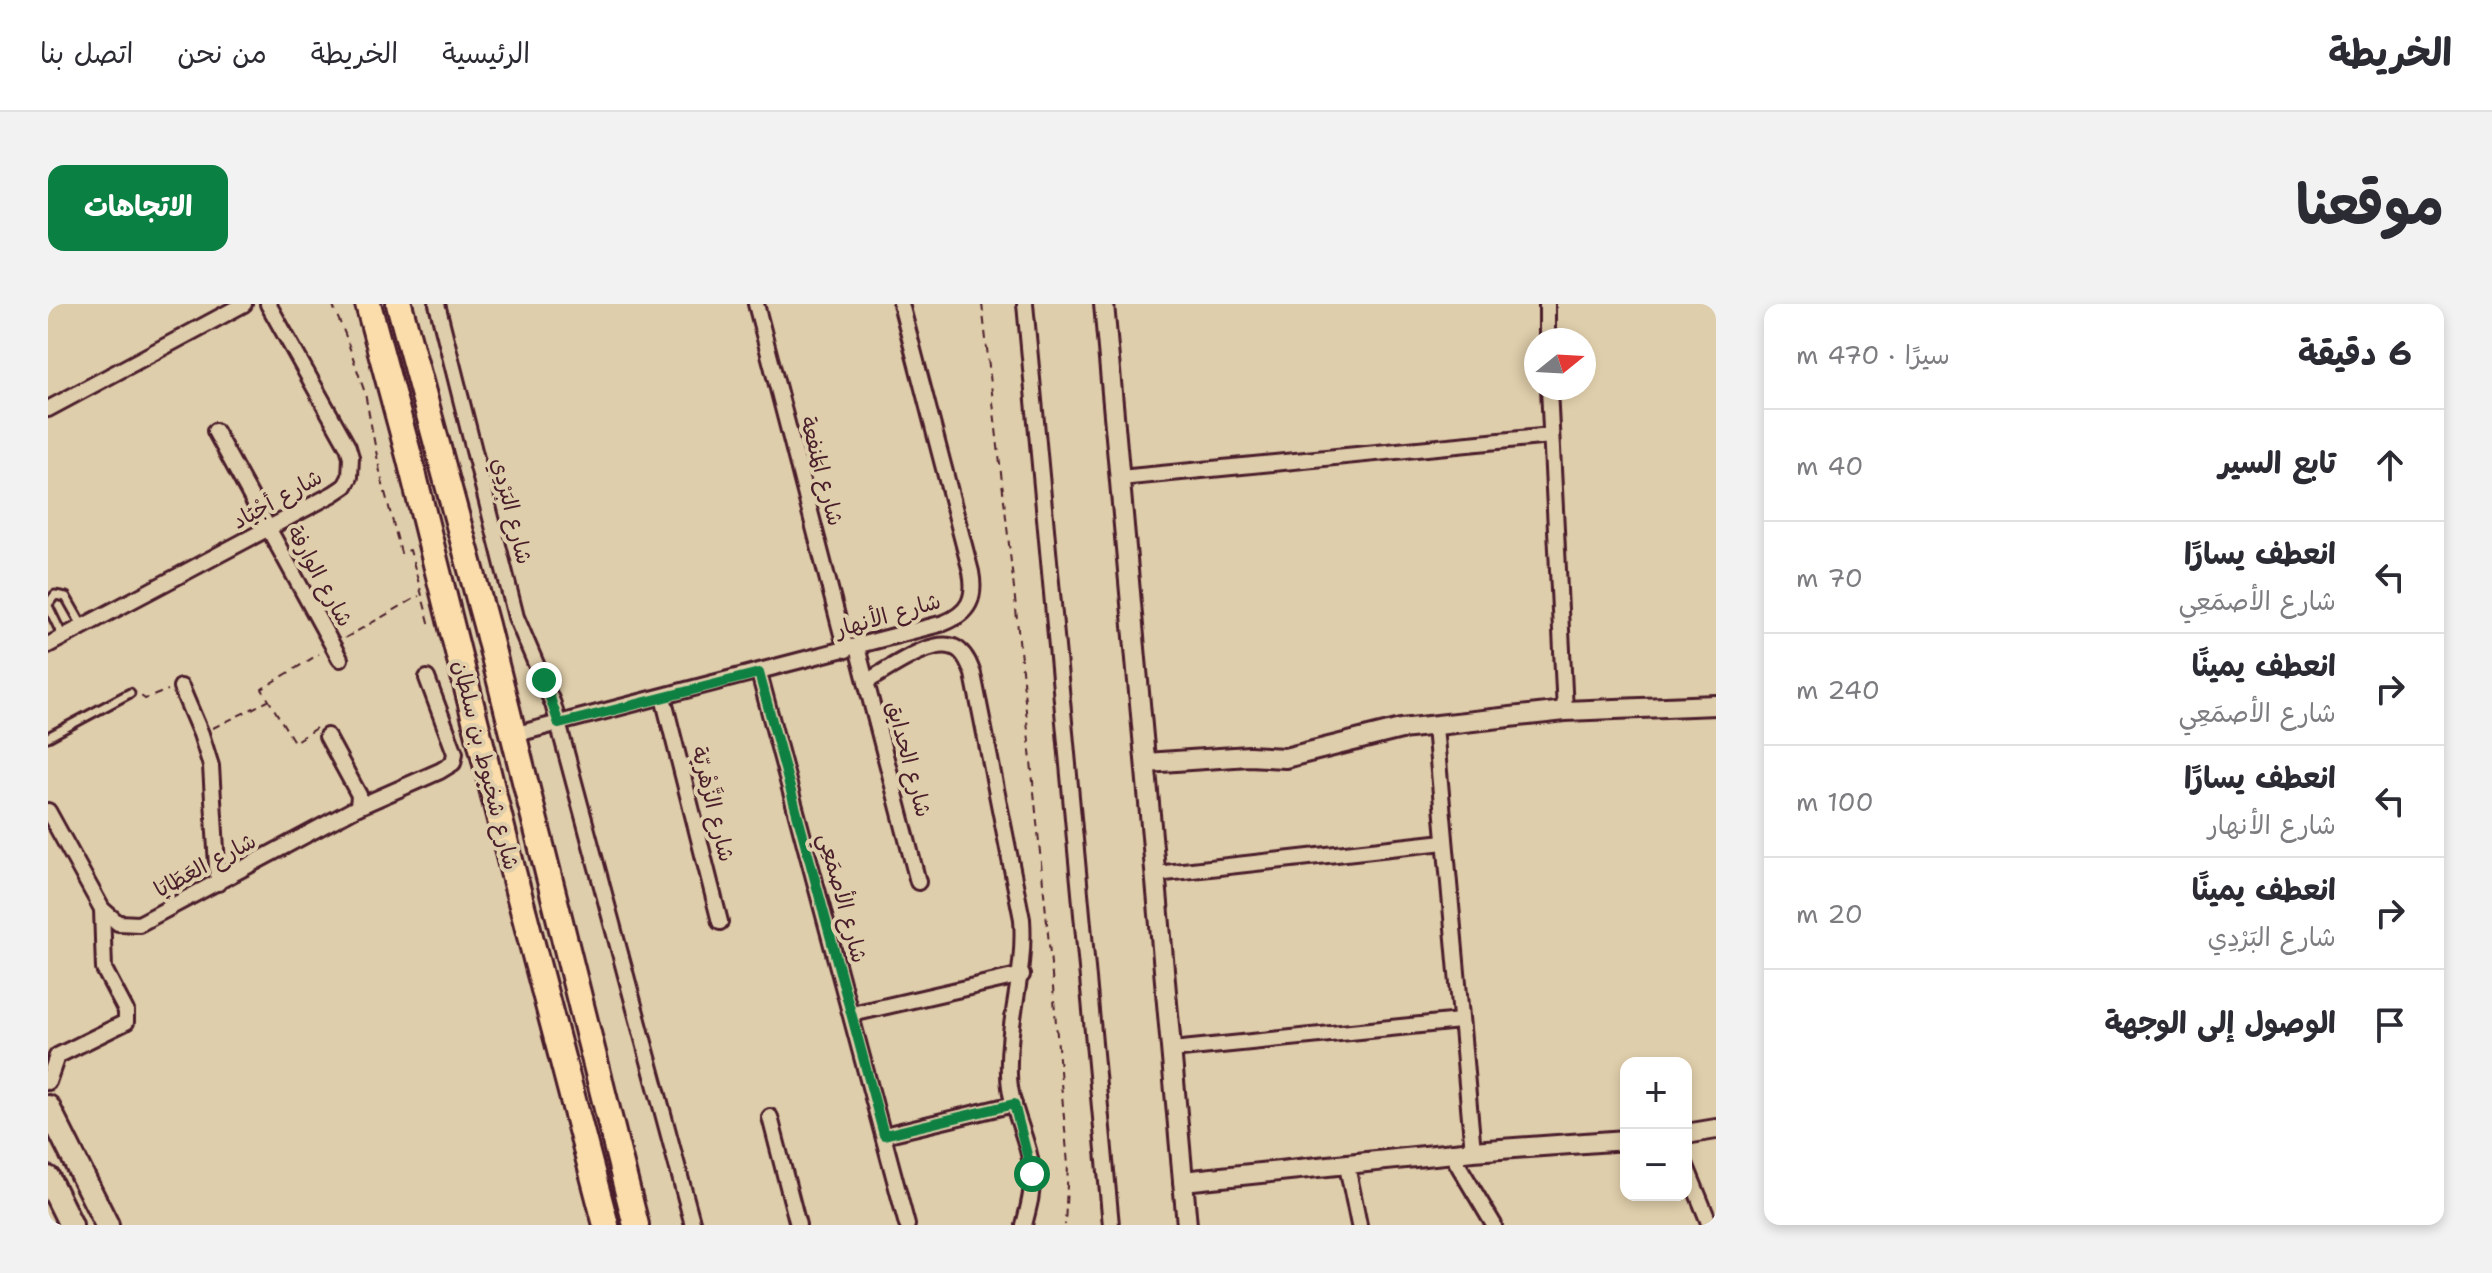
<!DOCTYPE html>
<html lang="ar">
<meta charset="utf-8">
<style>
:root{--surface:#fff;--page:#f2f2f3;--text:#2b2b33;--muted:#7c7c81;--line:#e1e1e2;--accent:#0b8043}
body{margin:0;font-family:"Shantell Sans","Playpen Sans Arabic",sans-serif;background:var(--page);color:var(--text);direction:rtl}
.controls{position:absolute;right:24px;bottom:24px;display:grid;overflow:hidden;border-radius:16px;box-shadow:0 4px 12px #0003}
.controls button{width:72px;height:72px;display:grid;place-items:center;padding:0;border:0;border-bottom:2px solid var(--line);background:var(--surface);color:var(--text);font:40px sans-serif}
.compass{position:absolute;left:1476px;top:24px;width:72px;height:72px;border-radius:50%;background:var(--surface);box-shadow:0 4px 12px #0003;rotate:72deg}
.stop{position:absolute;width:24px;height:24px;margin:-18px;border:6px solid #0b8043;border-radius:50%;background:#fff}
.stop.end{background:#0b8043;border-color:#fff;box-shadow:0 2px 8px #0008}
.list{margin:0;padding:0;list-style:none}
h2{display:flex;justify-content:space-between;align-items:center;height:104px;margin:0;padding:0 32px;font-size:34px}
h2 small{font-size:26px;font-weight:400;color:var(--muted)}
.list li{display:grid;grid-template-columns:52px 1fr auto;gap:24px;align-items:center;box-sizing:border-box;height:112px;padding:0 32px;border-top:2px solid var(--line)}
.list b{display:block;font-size:30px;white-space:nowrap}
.list p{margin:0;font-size:26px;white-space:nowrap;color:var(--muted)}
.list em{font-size:26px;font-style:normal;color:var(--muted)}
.icon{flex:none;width:44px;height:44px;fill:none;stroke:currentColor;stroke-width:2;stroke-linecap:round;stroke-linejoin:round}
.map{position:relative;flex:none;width:1668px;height:921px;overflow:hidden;direction:ltr;border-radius:16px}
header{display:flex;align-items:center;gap:48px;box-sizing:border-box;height:112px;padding:0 40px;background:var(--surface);border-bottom:2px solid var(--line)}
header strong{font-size:38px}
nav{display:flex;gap:44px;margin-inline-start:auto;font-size:28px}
.intro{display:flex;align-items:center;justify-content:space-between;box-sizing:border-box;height:192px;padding:0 48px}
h1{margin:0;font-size:56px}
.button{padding:20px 36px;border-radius:16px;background:var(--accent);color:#fff;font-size:28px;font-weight:700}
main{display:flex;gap:48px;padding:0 48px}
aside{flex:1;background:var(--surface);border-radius:16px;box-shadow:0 4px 12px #0003}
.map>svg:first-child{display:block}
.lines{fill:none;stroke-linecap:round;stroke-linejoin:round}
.service-casing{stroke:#4a1f2b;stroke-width:13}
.minor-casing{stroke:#4a1f2b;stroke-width:20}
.tertiary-casing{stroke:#4a1f2b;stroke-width:24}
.secondary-casing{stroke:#4a1f2b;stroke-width:28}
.primary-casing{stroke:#4a1f2b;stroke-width:30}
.path{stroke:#4a1f2b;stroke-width:2;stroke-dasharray:8 6;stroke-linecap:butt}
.service{stroke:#dfceab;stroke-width:7}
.minor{stroke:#dfceab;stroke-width:14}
.tertiary{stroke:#dfceab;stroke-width:18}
.secondary{stroke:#dfceab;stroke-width:22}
.primary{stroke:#faddab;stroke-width:24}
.route{stroke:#0b8043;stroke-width:10}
.labels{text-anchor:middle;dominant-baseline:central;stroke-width:8;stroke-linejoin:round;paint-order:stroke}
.street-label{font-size:22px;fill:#4a1f2b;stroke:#dfceab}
</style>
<header>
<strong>الخريطة</strong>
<nav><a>الرئيسية</a><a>الخريطة</a><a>من نحن</a><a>اتصل بنا</a></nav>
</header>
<div class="intro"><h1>موقعنا</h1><a class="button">الاتجاهات</a></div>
<main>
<aside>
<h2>6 دقيقة<small>سيرًا · 470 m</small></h2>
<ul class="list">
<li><svg class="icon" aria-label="ahead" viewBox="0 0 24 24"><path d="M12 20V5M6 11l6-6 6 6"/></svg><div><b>تابع السير</b></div><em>40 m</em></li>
<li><svg class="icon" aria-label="left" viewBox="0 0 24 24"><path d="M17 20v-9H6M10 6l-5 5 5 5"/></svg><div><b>انعطف يسارًا</b><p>شارع الأصمَعِي</p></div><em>70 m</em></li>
<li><svg class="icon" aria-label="right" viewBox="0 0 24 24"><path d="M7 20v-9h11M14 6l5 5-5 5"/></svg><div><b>انعطف يمينًا</b><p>شارع الأصمَعِي</p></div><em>240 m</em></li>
<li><svg class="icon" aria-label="left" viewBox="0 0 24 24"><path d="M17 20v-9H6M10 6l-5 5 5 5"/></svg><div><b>انعطف يسارًا</b><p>شارع الأنهار</p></div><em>100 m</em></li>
<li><svg class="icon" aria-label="right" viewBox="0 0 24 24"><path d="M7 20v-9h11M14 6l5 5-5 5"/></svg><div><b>انعطف يمينًا</b><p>شارع البَرْدِي</p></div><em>20 m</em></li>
<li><svg class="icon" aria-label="arrive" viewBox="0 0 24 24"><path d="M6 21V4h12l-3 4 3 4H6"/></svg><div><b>الوصول إلى الوجهة</b></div></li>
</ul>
</aside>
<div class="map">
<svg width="1668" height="921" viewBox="0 0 1668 921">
<rect width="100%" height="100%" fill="#dfceab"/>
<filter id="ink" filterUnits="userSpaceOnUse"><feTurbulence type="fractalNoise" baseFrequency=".0125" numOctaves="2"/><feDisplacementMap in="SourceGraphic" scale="16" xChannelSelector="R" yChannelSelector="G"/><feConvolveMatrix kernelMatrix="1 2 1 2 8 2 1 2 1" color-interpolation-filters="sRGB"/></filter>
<g filter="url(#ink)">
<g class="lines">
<defs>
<g id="service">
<path d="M 0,300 L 7,291 L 18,293 L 35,323"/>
<path d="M 0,302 L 15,333"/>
<path d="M 0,433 L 82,389"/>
</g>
<g id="minor">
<path d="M 389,0 L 468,313 L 505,400 L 645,921"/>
<path d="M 708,0 L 798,346"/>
<path d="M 977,0 L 1063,921"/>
<path d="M 1499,0 L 1499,36"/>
<path d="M 1501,84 L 1517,407"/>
<path d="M 0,105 L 196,0"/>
<path d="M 167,127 L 292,355"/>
<path d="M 1072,174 L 1503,132"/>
<path d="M 0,341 L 285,190 L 297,182 L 302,173 L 303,153 L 300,143 L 220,0"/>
<path d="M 809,343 L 870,578"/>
<path d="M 711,369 L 859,921"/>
<path d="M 818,378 C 838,367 891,327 912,347 C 919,353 922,362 925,370 L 974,615 C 978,670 959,717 961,770 C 961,805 983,837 984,872 C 985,889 980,905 976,921"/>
<path d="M 133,383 L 153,430 L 163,462 L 170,579"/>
<path d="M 615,393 L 672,618"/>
<path d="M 1387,423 L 1425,847"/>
<path d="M 465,431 L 896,319 C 921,309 928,294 923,268 L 853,0"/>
<path d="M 310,503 L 392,467 L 405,459 L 407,449 L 379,374"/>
<path d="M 0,507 L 54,605 L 70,619 L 91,620 L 310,503 L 311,491 L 279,432"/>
<path d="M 1108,570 L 1396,538"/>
<path d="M 804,710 L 974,671"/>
<path d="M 1124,746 L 1412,717"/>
<path d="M 0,778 L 9,752 L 78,718 L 78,707 L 56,665 L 54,605"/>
<path d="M 722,813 L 750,921"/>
<path d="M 836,831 L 966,800"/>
<path d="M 1403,849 L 1446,921"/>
<path d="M 1299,862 L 1311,921"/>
<path d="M 1638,862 L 1662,921"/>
</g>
<g id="tertiary">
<path d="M 1056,0 L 1139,921"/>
<path d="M 1098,459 L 1201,452 L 1237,454 L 1353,425 L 1517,407 L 1668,401"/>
<path d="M 1638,830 L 1668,825"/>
<path d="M 1135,877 L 1425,847 L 1578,836"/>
</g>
<g id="secondary">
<path d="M 0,803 L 59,921"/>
<path d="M 0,874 L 23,921"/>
</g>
<g id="primary">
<path d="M 320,0 L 361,152 L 464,564 L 558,921"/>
<path d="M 351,0 L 438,321 L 588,921"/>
</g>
</defs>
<!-- service casing -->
<use href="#service" class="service-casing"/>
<!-- minor casing -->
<use href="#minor" class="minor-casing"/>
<!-- tertiary casing -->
<use href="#tertiary" class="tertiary-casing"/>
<!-- secondary casing -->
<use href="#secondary" class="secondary-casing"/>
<!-- primary casing -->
<use href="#primary" class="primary-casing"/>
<!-- path -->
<g class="path">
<path d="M 284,0 L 297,30 L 317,89 L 333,173 L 353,249 L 362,246 L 382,322"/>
<path d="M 934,0 L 966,285 L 1003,660 L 1020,861 L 1017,921"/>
<path d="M 297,334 L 371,292"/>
<path d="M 93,392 L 97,395 L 120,386"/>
<path d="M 165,424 L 220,397"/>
<path d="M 268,424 L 246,438 L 214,385 L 271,350"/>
</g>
<!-- service -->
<use href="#service" class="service"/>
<!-- minor -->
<use href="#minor" class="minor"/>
<!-- tertiary -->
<use href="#tertiary" class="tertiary"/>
<!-- secondary -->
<use href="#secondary" class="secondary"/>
<!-- primary -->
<use href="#primary" class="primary"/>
</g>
</g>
<g class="lines" filter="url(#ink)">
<!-- route -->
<path class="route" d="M 496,376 L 511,420 L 711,369 L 836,831 L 966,800 L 984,870"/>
</g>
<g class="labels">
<!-- street labels -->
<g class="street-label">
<text transform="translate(774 167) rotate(75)">شارع المَنفعة</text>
<text transform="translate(229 195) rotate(-29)">شارع أجْيَاد</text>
<text transform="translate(464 207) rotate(76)">شارع البَرْدِي</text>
<text transform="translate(272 272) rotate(61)">شارع الوارفة</text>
<text transform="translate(840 311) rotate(-16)">شارع الأنهار</text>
<text transform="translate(861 455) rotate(75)">شارع الحدايق</text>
<text transform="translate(438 461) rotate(76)">شارع شخبوط بن سلطان</text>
<text transform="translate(665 500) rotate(76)">شارع الزَّهْريّة</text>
<text transform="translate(157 561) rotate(-28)">شارع العَطَايَا</text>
<text transform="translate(795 594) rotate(75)">شارع الأصمَعِي</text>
</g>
</g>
</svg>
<div class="controls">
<button>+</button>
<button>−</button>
</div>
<svg class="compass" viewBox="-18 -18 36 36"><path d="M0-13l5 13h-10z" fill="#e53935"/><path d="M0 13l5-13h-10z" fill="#7c7c81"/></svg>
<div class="stop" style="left:984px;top:870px"></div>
<div class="stop end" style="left:496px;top:376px"></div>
</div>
</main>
